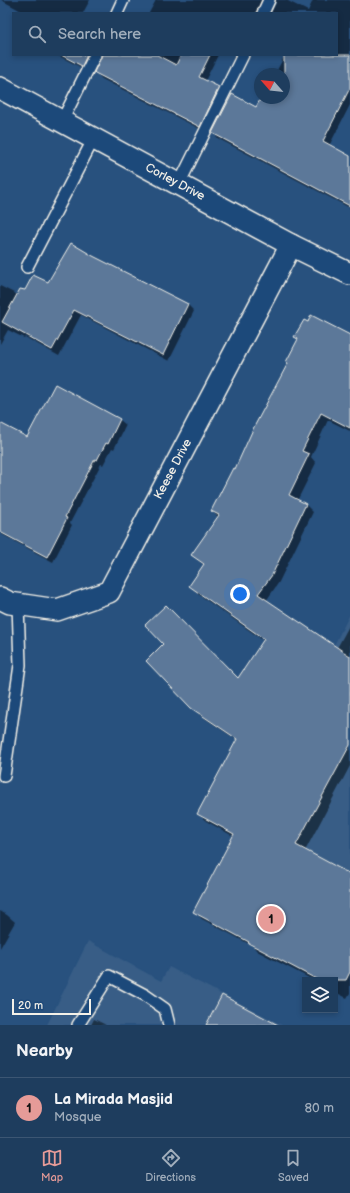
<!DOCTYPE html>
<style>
:root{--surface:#1e3d5e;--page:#2b4867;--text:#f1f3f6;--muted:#a1aebc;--line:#3c5673;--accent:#e69b98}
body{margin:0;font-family:"Balsamiq Sans",sans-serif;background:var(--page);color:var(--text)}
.controls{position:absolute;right:12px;bottom:12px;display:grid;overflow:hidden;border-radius:0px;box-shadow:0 2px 6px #0003}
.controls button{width:36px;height:36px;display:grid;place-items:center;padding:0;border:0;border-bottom:1px solid var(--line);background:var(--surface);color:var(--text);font:20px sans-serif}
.compass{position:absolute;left:254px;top:68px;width:36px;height:36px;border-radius:50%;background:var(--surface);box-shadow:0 2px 6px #0003;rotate:298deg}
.scale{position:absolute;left:12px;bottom:10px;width:79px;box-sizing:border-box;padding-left:4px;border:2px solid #f4f1e8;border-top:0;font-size:11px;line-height:14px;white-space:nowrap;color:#f4f1e8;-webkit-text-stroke:3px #1f4a7a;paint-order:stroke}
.you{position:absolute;left:240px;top:594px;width:14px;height:14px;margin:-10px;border:3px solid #fff;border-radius:50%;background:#1a73e8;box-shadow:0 0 0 6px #1a73e833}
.badge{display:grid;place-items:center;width:26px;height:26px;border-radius:50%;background:var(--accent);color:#111;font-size:13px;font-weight:700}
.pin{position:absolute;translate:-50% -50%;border:2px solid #fff;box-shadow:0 1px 4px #0006}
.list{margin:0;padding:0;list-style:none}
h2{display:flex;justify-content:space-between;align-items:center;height:52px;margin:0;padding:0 16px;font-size:17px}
h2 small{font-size:13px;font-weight:400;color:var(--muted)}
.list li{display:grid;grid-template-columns:26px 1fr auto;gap:12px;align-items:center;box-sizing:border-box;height:60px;padding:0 16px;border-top:1px solid var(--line)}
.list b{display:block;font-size:15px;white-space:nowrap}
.list p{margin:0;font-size:13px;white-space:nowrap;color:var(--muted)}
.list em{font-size:13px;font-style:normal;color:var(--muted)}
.icon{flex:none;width:22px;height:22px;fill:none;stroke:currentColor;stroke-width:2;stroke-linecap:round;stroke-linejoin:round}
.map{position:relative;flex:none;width:350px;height:1025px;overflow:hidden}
.search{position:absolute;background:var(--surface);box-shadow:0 2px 6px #0003;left:12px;right:12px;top:12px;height:44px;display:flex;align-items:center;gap:10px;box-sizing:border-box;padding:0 14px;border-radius:0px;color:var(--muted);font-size:15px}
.sheet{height:112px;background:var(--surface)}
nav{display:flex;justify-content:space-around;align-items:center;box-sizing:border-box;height:56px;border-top:1px solid var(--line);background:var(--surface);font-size:11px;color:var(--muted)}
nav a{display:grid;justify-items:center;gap:2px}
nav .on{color:var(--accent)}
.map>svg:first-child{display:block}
.built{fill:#375d86}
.shadow{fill:#0007}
.building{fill:#5b7899;stroke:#f4f1e8}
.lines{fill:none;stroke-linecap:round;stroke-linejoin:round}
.service-casing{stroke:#f4f1e8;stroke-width:14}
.minor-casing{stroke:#f4f1e8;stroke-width:24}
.service{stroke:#1f4a7a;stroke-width:11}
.minor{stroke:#1f4a7a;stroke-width:21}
.labels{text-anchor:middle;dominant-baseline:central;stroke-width:3.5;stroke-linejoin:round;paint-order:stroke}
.street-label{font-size:12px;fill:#f4f1e8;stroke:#1f4a7a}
</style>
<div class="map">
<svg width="350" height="1025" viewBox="0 0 350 1025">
<rect width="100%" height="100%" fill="#28517e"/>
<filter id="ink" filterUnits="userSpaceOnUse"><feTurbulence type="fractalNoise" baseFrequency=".025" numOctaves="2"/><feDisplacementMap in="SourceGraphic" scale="8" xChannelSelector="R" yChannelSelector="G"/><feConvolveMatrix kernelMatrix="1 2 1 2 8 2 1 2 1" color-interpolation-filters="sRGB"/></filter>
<g filter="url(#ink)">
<!-- built -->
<g class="built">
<path d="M 350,614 L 350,923 L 225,857 Z"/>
<path d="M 88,941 L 161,981 L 169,967 L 282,1025 L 47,1025 Z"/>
</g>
<!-- shadow -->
<g class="shadow">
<path d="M 1,0 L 90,0 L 83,13 L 25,13 Z"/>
<path d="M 156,0 L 273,0 L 264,13 L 149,13 Z"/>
<path d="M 276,0 L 286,0 L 308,11 L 313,0 L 350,0 L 350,105 L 329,146 L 350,157 L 350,208 L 219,139 L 213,133 L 257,108 L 262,98 L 284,98 L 284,74 L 275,74 L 285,55 L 337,55 L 337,13 L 271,13 L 276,3 Z"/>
<path d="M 57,55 L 97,55 L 88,71 Z"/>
<path d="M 103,55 L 218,55 L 205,81 L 219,88 L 224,94 L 206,132 L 102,79 L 95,72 Z"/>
<path d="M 93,256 L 188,305 L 194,311 L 169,361 L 81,315 L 59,356 L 25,337 L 24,338 L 8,330 L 0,344 L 0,286 L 18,295 L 48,284 Z"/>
<path d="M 350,336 L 350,431 L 328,420 L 311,457 L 316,463 L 297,501 L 306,505 L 313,512 L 279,582 L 266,601 L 337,648 L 350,624 L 350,766 L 305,851 L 350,875 L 350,993 L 347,998 L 335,992 L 335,980 L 313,980 L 257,951 L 253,946 L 202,919 L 194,911 L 233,836 L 206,821 L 198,814 L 237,740 L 200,715 L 148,661 L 238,679 L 264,641 L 198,594 L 191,586 L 205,566 L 192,555 L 219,518 L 212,511 L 235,470 L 289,364 L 299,340 L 296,337 Z"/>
<path d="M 55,386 L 120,420 L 126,425 L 114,449 L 112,448 L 103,465 L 101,464 L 70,523 L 72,525 L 53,562 L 3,535 L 0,533 L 0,424 L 28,439 Z"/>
<path d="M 0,911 L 7,915 L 15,922 L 0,948 Z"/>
<path d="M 94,1019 L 106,1025 L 91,1025 Z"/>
</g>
<!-- building -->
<g class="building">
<path d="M 61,55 L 87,55 L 82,66 Z"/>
<path d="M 102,55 L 157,55 L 176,65 L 181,55 L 210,55 L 199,77 L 219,87 L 200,127 L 95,73 L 94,72 Z"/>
<path d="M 284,55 L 350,55 L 350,88 L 323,141 L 350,156 L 350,206 L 212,133 L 232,94 L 256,107 L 261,98 L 284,98 Z"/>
<path d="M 71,243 L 93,256 L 188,304 L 163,355 L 74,310 L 52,350 L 2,322 L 20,289 L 25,290 L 33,275 L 48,282 Z"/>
<path d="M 311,315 L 350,335 L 350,428 L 321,413 L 302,451 L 309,454 L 289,495 L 306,504 L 272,575 L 258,594 L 350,656 L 350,745 L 296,845 L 350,874 L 350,972 L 346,980 L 318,980 L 248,943 L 249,942 L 193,912 L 234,834 L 197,814 L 237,739 L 191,708 L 146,661 L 163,644 L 145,625 L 166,605 L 238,678 L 264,639 L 189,586 L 204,564 L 191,555 L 219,515 L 211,511 L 233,468 L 235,469 L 254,427 L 288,363 L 286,362 L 298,339 L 294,337 L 304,320 L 308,322 Z"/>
<path d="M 55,384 L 120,419 L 108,444 L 106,443 L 97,460 L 95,459 L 65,517 L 67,518 L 47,557 L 0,532 L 0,423 L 27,437 Z"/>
<path d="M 222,995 L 278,1025 L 206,1025 Z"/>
</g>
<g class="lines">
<defs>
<g id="service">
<path d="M 117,13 L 123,0"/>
<path d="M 263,13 L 269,0"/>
<path d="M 62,121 L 95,55"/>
<path d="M 179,184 L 243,55"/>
<path d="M 27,267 L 94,138"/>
<path d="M 4,776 L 20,665 L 18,604"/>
<path d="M 78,1025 L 109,976 L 145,995 L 165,1009 L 169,1025"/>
</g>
<g id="minor">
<path d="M 0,88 L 291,245 L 350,274"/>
<path d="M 0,598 L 10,603 L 57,610 L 109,592 L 291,245"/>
</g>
</defs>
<!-- service casing -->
<use href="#service" class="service-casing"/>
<!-- minor casing -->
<use href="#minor" class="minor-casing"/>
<!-- service -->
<use href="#service" class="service"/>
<!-- minor -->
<use href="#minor" class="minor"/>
</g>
</g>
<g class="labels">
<!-- street labels -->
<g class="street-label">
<text transform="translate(175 182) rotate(28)">Corley Drive</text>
<text transform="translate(173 469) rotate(-62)">Keese Drive</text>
</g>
</g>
</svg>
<div class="controls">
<button><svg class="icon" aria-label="layers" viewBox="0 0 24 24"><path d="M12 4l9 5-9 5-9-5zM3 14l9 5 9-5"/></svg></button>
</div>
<svg class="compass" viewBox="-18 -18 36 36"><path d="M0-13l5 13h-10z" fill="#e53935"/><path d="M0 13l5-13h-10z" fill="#a1aebc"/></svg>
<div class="scale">20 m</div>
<div class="you"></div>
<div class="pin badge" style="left:271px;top:919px">1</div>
<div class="search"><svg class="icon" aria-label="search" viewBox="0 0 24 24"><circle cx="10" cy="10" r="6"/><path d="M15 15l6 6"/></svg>Search here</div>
</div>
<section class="sheet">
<h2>Nearby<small></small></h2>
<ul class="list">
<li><span class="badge">1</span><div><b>La Mirada Masjid</b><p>Mosque</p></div><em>80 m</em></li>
</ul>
</section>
<nav>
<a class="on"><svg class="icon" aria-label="map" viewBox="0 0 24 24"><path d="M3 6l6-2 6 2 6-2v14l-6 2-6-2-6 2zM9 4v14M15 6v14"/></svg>Map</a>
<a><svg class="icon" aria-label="directions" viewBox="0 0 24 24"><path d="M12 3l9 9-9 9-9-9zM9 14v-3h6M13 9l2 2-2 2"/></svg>Directions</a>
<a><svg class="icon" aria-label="saved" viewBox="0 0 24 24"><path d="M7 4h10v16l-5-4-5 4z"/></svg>Saved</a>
</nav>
